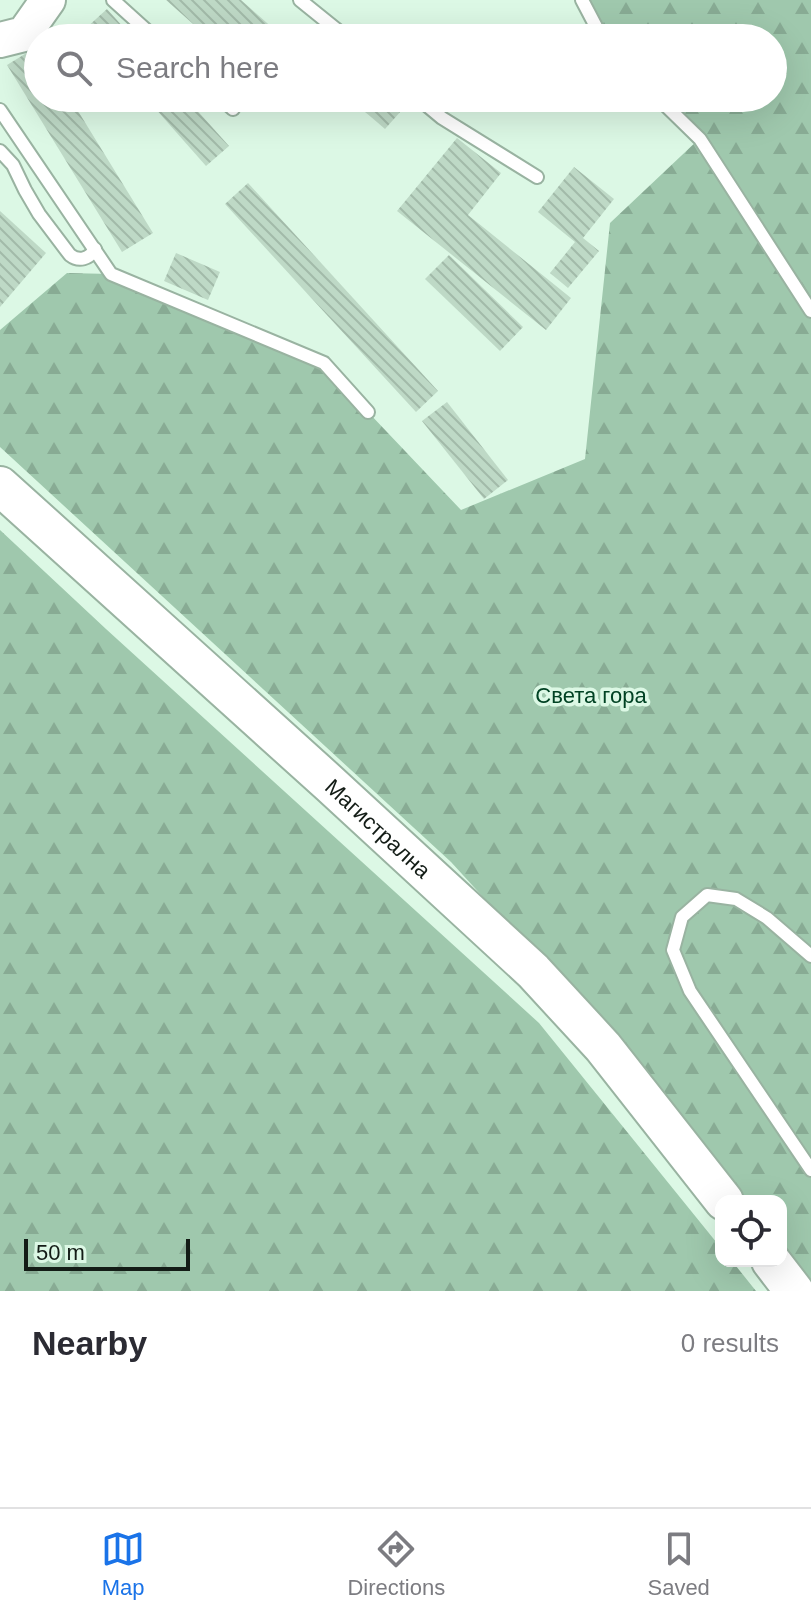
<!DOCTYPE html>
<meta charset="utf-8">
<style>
:root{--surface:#fff;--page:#f2f2f3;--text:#2b2b33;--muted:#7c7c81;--line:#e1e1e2;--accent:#1a73e8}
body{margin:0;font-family:Arial,sans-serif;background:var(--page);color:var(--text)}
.controls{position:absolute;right:24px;bottom:24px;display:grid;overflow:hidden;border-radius:16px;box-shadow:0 8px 32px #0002}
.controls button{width:72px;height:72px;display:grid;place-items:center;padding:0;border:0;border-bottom:2px solid var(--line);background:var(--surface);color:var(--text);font:40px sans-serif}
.scale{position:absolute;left:24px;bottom:20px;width:166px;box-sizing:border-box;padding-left:8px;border:4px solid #131c16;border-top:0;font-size:22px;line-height:28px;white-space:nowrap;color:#131c16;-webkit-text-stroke:6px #dcf8e5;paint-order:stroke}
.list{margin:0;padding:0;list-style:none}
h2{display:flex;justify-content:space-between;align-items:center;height:104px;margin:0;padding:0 32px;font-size:34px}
h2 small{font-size:26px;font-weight:400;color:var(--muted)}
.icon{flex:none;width:44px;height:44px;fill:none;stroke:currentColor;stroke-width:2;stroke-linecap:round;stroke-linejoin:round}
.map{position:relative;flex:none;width:811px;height:1291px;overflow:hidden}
.search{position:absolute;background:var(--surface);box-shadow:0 8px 32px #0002;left:24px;right:24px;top:24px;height:88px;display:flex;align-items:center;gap:20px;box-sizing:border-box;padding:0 28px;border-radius:44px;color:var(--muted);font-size:30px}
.sheet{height:216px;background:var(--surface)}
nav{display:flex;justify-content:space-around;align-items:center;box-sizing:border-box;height:112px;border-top:2px solid var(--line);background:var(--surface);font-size:22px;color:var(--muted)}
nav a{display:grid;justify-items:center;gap:4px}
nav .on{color:var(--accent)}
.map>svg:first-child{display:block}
.forest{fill:url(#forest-firs)}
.building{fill:url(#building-back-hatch)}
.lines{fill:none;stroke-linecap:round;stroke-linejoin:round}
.lane-casing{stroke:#99b3a1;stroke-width:16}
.secondary-casing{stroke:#99b3a1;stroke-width:38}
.primary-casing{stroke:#99b3a1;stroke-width:42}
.lane{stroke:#fff;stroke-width:12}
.secondary{stroke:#fff;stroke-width:34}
.primary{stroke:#fff;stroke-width:38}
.labels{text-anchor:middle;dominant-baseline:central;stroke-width:7;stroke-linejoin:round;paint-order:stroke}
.park-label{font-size:22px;fill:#004223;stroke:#dcf8e5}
.street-label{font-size:22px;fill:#131c16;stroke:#dcf8e5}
</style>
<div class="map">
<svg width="811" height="1291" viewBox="0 0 811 1291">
<defs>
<pattern id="forest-firs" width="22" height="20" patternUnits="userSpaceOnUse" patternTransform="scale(2)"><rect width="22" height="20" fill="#9fc8ad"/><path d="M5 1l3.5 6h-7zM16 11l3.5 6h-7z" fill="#88ab94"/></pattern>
<pattern id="building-back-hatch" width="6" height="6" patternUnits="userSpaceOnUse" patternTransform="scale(2)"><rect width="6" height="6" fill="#bed9c6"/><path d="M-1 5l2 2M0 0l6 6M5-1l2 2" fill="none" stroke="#a2baa9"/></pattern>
</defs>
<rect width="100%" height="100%" fill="#dcf8e5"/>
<!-- forest -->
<g class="forest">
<path d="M 582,0 L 811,0 L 811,1291 L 781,1253 L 781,1201 L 741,1201 L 589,1013 L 451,862 L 0,447 L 0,330 L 67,273 L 111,274 L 324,363 L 368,412 L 461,510 L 585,459 L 610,223 L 699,139 L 658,98 L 773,98 L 773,38 L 602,38 Z"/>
<path d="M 0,530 L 106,629 L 539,1023 L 721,1248 L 721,1261 L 732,1261 L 756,1291 L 0,1291 Z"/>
</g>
<!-- building -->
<g class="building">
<path d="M 166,0 L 241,0 L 284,38 L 209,38 Z"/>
<path d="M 107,9 L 133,38 L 93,38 L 85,29 Z"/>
<path d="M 38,46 L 38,98 L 70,98 L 153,233 L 122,252 L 7,65 Z"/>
<path d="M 146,98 L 186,98 L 229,146 L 206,166 Z"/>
<path d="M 349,98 L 387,98 L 401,111 L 385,129 Z"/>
<path d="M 457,138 L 501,173 L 468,215 L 571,298 L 546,330 L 397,211 Z"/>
<path d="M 574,167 L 614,199 L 583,238 L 599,251 L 568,288 L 550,273 L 575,242 L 538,212 Z"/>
<path d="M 248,183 L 438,391 L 416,412 L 225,204 Z"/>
<path d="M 0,211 L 46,253 L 0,307 Z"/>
<path d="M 176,253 L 220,272 L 208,300 L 164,281 Z"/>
<path d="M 449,255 L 523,327 L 500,351 L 425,279 Z"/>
<path d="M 447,402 L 508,480 L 484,499 L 422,421 Z"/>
</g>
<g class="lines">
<defs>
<g id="lane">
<path d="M 113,0 L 155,38"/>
<path d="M 300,0 L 347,38"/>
<path d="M 582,0 L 602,38"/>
<path d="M 221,98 L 233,109"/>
<path d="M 418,98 L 442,118 L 537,177"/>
<path d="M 658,98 L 700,139 L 811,311"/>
<path d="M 0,110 L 111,274 L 324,363 L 368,412"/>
<path d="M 0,151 L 13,165 L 25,190 L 39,214 L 70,255 C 79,262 89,259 95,249"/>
<path d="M 811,956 L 767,918 L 736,899 L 707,895 L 682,917 L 673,950 L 690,991 L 811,1170"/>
</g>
<path id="secondary" d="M 0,40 L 24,34 L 48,0"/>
<g id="primary">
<path id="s1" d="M 0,486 L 330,784 L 533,971 L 603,1047 L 724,1201"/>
<path d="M 771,1261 L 794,1291"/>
</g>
</defs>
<!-- lane casing -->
<use href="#lane" class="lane-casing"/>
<!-- secondary casing -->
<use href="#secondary" class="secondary-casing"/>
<!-- primary casing -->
<use href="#primary" class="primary-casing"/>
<!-- lane -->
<use href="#lane" class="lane"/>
<!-- secondary -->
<use href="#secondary" class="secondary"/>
<!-- primary -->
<use href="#primary" class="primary"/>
</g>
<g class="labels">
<!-- park labels -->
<g class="park-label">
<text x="591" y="695">Света гора</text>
</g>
<!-- street labels -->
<g class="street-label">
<text stroke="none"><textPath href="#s1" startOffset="510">Магистрална</textPath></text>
</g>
</g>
</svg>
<div class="controls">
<button><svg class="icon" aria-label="locate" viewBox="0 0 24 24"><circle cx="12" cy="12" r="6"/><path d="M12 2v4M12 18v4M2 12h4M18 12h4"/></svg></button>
</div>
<div class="scale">50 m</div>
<div class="search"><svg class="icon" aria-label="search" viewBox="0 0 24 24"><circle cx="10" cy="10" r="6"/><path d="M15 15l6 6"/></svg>Search here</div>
</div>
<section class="sheet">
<h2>Nearby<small>0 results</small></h2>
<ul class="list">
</ul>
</section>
<nav>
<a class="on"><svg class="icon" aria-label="map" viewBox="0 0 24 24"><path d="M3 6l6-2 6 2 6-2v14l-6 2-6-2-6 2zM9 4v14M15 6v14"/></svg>Map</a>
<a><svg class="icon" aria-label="directions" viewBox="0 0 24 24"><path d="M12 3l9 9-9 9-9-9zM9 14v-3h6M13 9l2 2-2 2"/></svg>Directions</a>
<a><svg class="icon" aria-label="saved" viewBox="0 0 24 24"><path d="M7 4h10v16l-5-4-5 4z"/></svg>Saved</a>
</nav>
